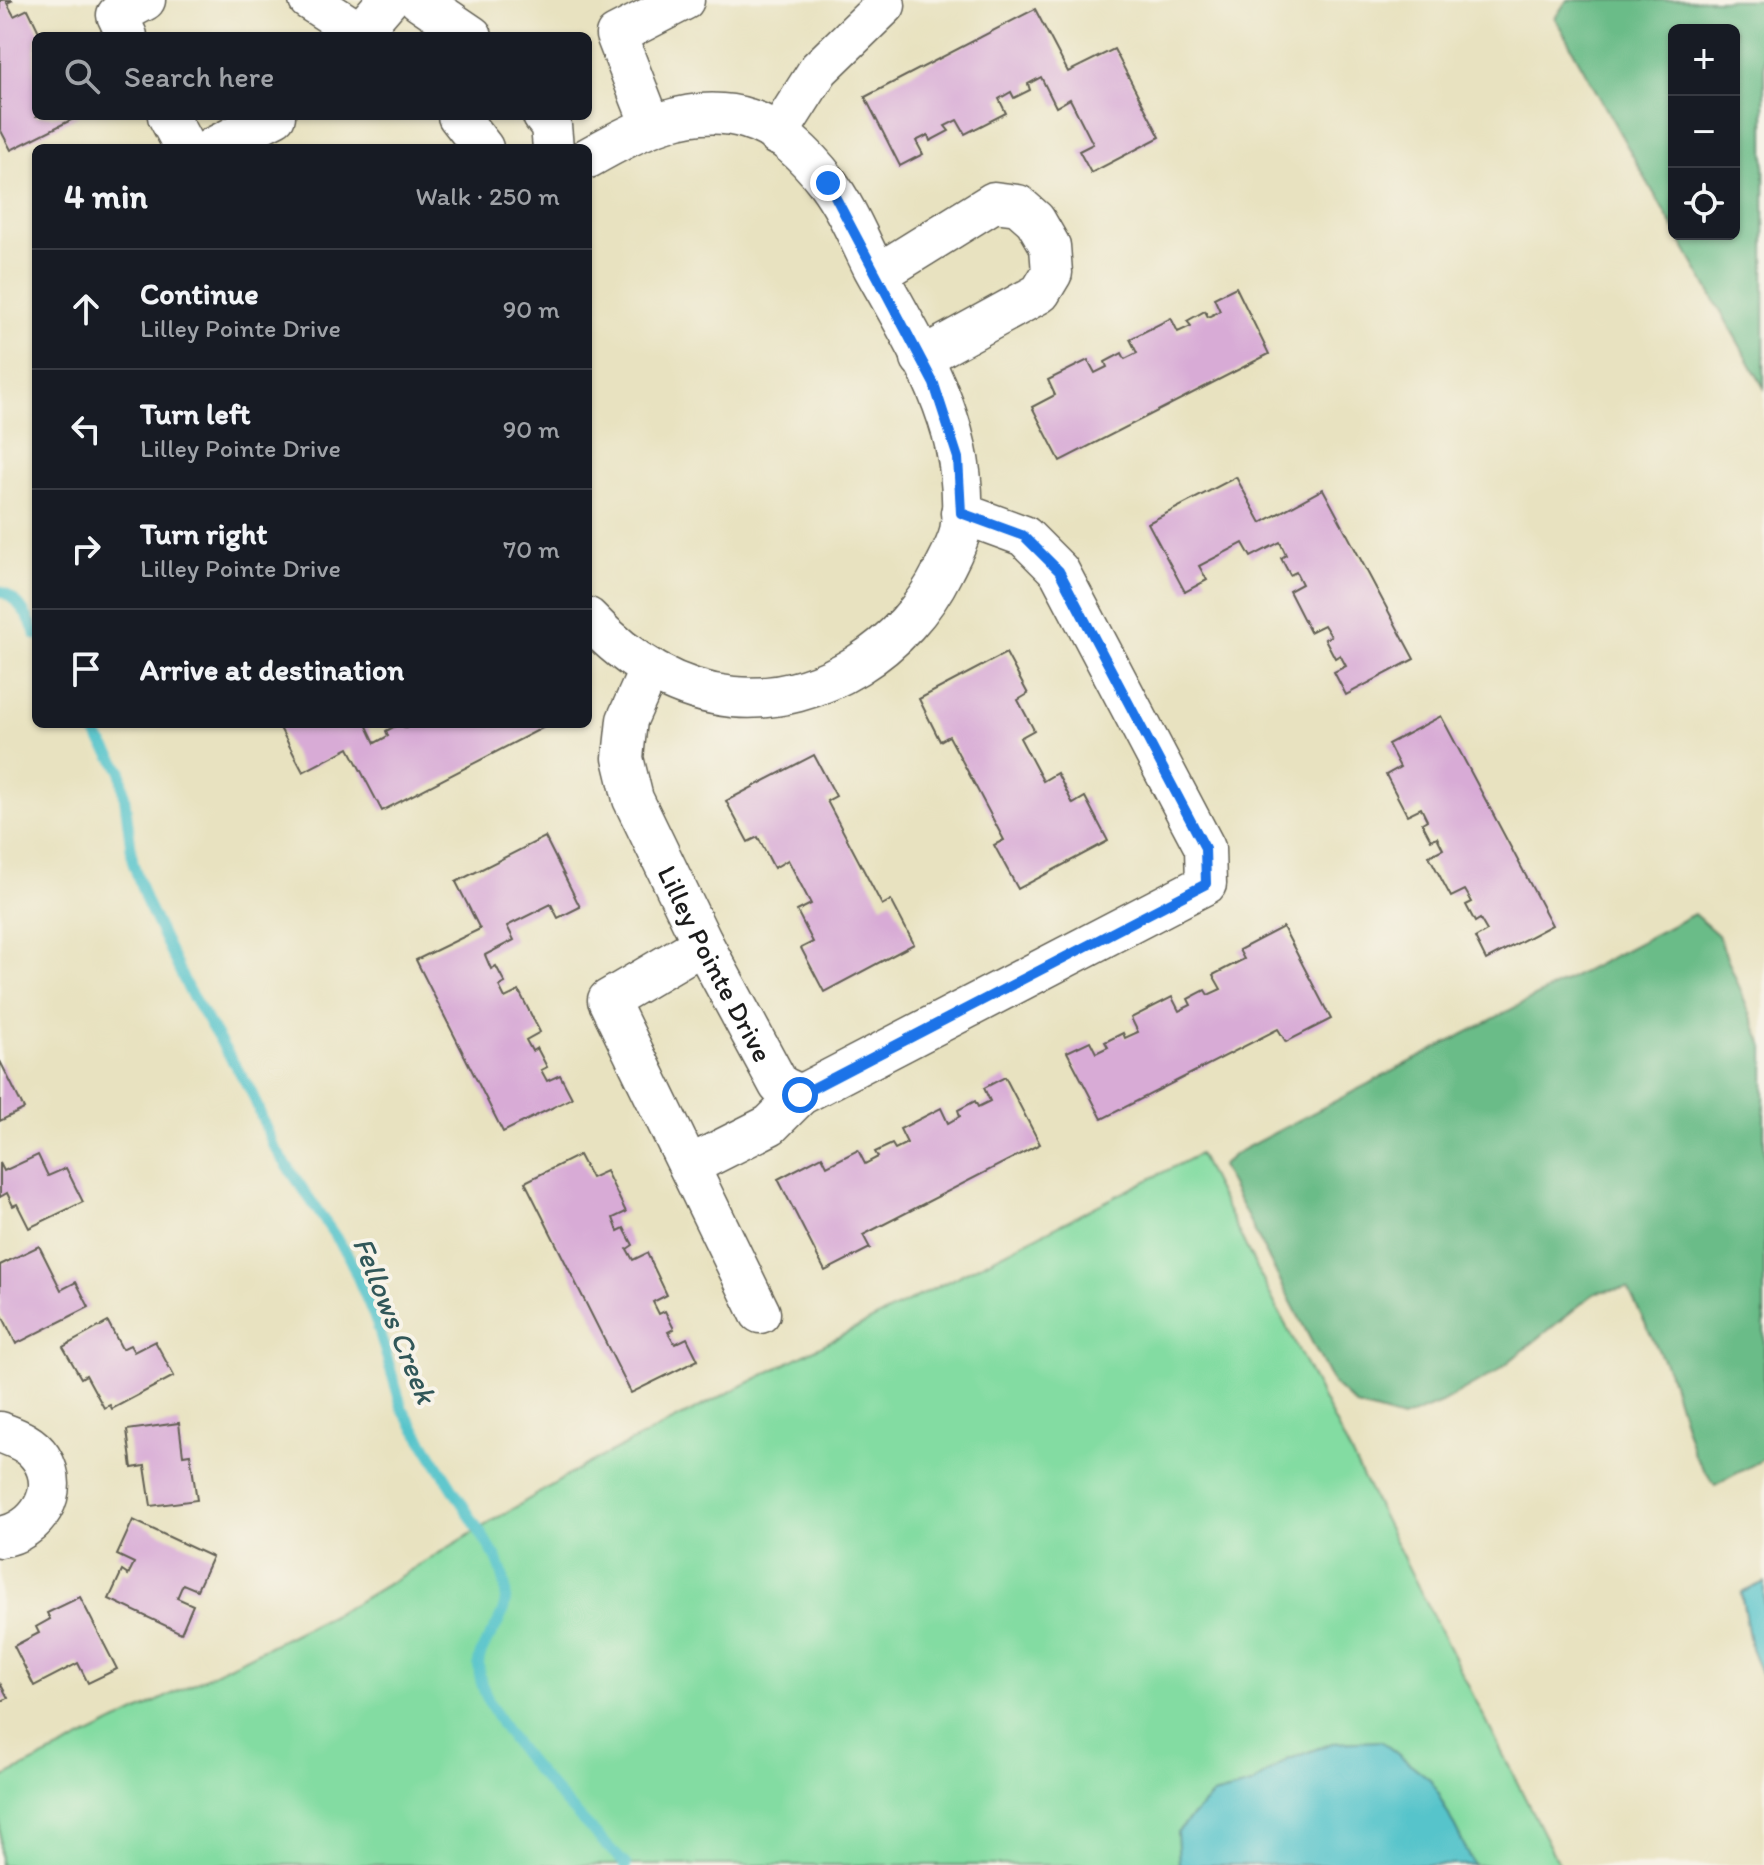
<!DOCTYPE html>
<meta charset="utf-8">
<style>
:root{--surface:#171b24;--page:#242831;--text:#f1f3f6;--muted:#9ea1a6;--line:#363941}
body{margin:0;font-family:Itim,sans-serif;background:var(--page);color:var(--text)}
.controls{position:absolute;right:24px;top:24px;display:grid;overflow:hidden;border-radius:12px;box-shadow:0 2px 6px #0004}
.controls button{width:72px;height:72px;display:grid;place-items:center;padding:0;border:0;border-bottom:2px solid var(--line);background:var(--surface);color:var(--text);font:40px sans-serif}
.stop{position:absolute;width:24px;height:24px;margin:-18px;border:6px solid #1a73e8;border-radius:50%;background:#fff}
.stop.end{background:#1a73e8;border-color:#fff;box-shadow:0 2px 8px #0008}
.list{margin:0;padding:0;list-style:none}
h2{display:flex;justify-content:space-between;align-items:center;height:104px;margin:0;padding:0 32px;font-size:34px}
h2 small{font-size:26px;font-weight:400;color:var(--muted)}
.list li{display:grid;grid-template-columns:52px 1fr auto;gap:24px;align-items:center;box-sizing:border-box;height:120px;padding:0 32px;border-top:2px solid var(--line)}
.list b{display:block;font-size:30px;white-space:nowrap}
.list p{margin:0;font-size:26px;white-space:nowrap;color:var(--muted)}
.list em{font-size:26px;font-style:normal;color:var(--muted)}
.icon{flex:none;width:44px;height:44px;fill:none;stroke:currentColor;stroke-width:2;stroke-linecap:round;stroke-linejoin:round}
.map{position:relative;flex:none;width:1764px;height:1865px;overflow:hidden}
.search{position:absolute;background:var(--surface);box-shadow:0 2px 6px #0004;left:32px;top:32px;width:560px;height:88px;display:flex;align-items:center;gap:20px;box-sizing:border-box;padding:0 28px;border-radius:12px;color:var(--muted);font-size:30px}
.panel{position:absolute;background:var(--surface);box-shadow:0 2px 6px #0004;left:32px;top:144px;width:560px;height:584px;border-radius:12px}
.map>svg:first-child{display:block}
.green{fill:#83dca2;stroke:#507c5f;stroke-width:2}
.forest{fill:#6abc88;stroke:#436c52;stroke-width:2}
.water{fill:#57c4cb;stroke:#3a7074;stroke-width:2}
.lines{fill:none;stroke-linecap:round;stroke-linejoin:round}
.stream{stroke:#57c4cb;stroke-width:11}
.building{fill:#d8abd6}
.minor-casing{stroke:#636155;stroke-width:43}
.minor{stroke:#fff;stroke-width:40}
.route{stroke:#1a73e8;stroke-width:10}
.labels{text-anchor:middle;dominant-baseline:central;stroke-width:8;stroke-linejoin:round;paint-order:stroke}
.street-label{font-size:28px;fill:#1c1c1c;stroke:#f7f3e8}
.water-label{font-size:30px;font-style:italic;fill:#315759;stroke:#f7f3e8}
</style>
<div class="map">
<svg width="1764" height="1865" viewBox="0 0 1764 1865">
<rect width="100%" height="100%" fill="#f7f3e8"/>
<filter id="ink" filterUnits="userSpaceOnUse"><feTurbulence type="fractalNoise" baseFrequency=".0125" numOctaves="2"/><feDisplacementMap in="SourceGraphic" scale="16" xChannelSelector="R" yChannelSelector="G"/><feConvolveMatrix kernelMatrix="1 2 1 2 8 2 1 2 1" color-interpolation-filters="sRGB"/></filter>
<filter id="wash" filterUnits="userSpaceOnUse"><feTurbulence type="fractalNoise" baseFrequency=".006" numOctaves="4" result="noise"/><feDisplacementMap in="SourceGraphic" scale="32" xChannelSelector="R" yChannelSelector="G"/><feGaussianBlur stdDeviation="1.8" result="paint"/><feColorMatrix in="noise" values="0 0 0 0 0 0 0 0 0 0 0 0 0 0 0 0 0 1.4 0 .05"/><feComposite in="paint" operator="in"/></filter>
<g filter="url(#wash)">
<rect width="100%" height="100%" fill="#e8e2c0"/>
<!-- green -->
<path class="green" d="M 1199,1154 L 1559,1865 L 0,1865 L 0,1779 L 354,1604 L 584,1466 Z"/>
<!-- forest -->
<g class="forest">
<path d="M 1567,0 L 1764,0 L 1764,388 L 1677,234 L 1734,234 L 1734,30 L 1674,30 L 1674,229 L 1555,18 Z"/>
<path d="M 1694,914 L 1718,935 L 1764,1048 L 1764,1459 L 1715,1485 L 1694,1455 L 1668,1370 L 1628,1288 L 1596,1292 L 1496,1372 L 1441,1403 L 1402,1419 L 1357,1406 L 1334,1385 L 1221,1166 L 1236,1153 Z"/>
</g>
<!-- water -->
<g class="water">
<path d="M 1764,1582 L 1764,1681 L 1751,1648 L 1741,1593 Z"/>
<path d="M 1381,1741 L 1431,1780 L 1474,1865 L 1179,1865 L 1177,1832 L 1213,1795 L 1251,1785 L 1287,1760 L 1332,1743 Z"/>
</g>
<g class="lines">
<!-- stream -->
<g class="stream">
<path d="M 0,591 C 19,599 29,617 36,635"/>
<path d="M 89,724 L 121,770 L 133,863 L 146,901 L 189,991 L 251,1091 L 273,1145 L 348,1255 L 376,1321 L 402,1408 L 497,1559 C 509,1588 510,1606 492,1633 C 487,1642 481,1649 479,1660 C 472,1718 586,1823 626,1865"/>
</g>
</g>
<g id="blocks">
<!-- building -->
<g class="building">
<path d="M 0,0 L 13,0 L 7,3 L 14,16 L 28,9 L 41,36 L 36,36 L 34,57 L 36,116 L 79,116 L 11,150 L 0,129 Z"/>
<path d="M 1035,9 L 1068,72 L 1114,49 L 1160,137 L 1091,173 L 1079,151 L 1093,144 L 1070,99 L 1056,107 L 1041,77 L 1028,84 L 1030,90 L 1014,98 L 1011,92 L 999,99 L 1006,113 L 965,134 L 957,120 L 945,126 L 949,131 L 930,141 L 928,135 L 916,141 L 923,154 L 900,166 L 865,97 Z"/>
<path d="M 1236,287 L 1269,354 L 1060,461 L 1032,407 L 1055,395 L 1048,380 L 1088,360 L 1095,373 L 1107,367 L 1105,362 L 1122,353 L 1125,359 L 1137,353 L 1130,339 L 1171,318 L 1178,332 L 1191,326 L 1187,321 L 1205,311 L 1208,317 L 1220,311 L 1214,298 Z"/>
<path d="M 1236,477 L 1261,523 L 1323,489 L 1414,659 L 1346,695 L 1334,672 L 1346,666 L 1340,655 L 1335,658 L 1325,639 L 1331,636 L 1324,625 L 1310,632 L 1289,591 L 1302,584 L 1296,572 L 1290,575 L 1281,558 L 1286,555 L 1280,542 L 1251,557 L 1243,543 L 1199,566 L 1207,580 L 1185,592 L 1148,523 Z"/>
<path d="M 1006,653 L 1028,694 L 1018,700 L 1034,730 L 1020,738 L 1043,781 L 1057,773 L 1073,804 L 1085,797 L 1108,841 L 1018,889 L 994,845 L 1004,840 L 949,736 L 940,741 L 919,699 Z"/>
<path d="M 1441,716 L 1552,925 L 1486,960 L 1475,938 L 1487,931 L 1480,919 L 1475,922 L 1466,905 L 1472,902 L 1465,890 L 1451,897 L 1429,856 L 1443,849 L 1437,837 L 1431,840 L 1422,823 L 1427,820 L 1421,808 L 1407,815 L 1386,775 L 1400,767 L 1388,744 Z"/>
<path d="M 278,724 L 366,724 L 375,743 L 388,736 L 386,731 L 399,724 L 406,728 L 413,724 L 550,724 L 382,811 L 349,748 L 303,772 Z"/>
<path d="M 814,755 L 836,796 L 827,801 L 882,905 L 891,900 L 914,944 L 824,992 L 801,948 L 813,942 L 797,911 L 811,904 L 788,860 L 774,868 L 758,837 L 748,842 L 726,801 Z"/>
<path d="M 545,837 L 580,907 L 558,918 L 551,904 L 507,926 L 514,940 L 485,955 L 491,969 L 496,966 L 505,983 L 499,986 L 505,998 L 519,991 L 540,1032 L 526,1040 L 532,1051 L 537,1048 L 547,1067 L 541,1070 L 547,1081 L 560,1075 L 572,1098 L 503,1132 L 416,960 L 480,929 L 456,882 Z"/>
<path d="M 1283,927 L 1331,1019 L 1286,1042 L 1278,1029 L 1102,1119 L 1067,1052 L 1090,1041 L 1096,1053 L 1108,1047 L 1105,1042 L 1123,1033 L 1125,1038 L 1138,1032 L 1131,1018 L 1172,997 L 1179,1011 L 1191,1005 L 1188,999 L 1205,990 L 1208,995 L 1221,989 L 1213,975 L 1244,959 L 1239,950 Z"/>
<path d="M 0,1061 L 24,1109 L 0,1121 Z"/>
<path d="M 1005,1077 L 1040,1144 L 863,1235 L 870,1248 L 825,1271 L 778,1179 L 822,1156 L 827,1166 L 858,1150 L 865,1164 L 878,1157 L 875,1152 L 892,1144 L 895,1149 L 907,1143 L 900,1129 L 941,1108 L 948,1123 L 960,1116 L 958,1110 L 975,1101 L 978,1107 L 990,1101 L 984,1088 Z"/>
<path d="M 38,1155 L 48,1176 L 66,1168 L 83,1202 L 29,1228 L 17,1204 L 13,1206 L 7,1193 L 0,1197 L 0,1163 L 4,1171 Z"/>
<path d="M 579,1155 L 591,1178 L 606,1171 L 626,1212 L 613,1218 L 618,1231 L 624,1228 L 633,1245 L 627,1249 L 633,1260 L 647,1253 L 667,1295 L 653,1302 L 659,1314 L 665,1311 L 674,1329 L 668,1332 L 675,1344 L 687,1338 L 698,1360 L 631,1393 L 525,1182 Z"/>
<path d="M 39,1246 L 61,1290 L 76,1282 L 89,1307 L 16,1344 L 0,1311 L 0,1265 Z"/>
<path d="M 108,1322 L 122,1349 L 130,1345 L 134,1352 L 155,1341 L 174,1376 L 112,1409 L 110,1405 L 104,1408 L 86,1375 L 81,1378 L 63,1347 Z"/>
<path d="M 179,1423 L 183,1455 L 190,1454 L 197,1500 L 151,1506 L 145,1466 L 132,1468 L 127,1430 Z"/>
<path d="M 133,1520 L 212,1557 L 197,1590 L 183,1584 L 177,1598 L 193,1605 L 181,1633 L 109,1599 L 122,1571 L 128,1575 L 134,1563 L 117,1555 Z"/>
<path d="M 80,1597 L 117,1669 L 88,1683 L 78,1663 L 34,1686 L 14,1646 L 39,1633 L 36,1627 L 50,1619 L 47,1613 Z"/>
<path d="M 0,1683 L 8,1698 L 0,1702 Z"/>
</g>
</g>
</g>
<g filter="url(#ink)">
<use href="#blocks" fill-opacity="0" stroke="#636155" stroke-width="2"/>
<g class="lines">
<defs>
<g id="minor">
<path d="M 309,0 L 365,36"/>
<path d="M 419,0 L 472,36"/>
<path d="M 127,36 L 117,15 L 145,0"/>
<path d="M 357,36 L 388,0"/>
<path d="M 168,116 L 185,148"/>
<path d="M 458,116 L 483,148"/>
<path d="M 543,116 L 551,126 L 553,148"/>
<path d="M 651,125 L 616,35 L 684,0"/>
<path d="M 777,135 L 819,69 L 885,5 L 882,0"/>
<path d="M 212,148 L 275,116"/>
<path d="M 588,158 C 636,131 691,101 748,119 C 779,128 808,157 827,182 C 846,207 859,239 873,267 C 900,316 931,366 948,419 C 959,452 966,497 960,532 C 957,545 949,559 943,571 C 906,647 820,705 733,697 C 675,691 627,660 588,618"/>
<path d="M 878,274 L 994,202 L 1018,205 L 1035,220 L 1050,246 L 1052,273 L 1040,293 L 921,358"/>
<path id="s1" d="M 649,671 L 627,720 L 623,758 L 633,799 L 703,944 L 779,1085 L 800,1095 L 1206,884 L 1205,848 L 1059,571 L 1024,536 L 961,513"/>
<path d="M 703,944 L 608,1000 L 760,1313"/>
<path d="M 689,1166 L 770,1125 L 800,1095"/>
<path d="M 0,1432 C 16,1438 31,1443 41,1458 C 63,1492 36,1532 0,1537"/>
</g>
</defs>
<!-- minor casing -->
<use href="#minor" class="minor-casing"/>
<!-- minor -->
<use href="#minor" class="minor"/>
</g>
</g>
<g class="lines" filter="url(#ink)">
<!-- route -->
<path class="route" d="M 800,1095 L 1206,884 L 1205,848 L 1059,571 L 1024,536 L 961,513 L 958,458 L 934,384 L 828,183"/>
</g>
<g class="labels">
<!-- street labels -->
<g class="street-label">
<text stroke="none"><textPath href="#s1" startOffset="318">Lilley Pointe Drive</textPath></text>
</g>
<!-- water labels -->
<g class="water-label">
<text transform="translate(395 1320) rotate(68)">Fellows Creek</text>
</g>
</g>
</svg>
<div class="controls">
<button>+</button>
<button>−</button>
<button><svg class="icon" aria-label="locate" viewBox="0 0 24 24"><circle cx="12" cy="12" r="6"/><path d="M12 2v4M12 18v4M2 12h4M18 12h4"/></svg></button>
</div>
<div class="stop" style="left:800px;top:1095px"></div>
<div class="stop end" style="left:828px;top:183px"></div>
<div class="search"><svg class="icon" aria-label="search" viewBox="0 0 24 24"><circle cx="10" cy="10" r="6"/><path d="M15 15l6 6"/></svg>Search here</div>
<section class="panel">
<h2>4 min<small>Walk · 250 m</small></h2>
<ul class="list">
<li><svg class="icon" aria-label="ahead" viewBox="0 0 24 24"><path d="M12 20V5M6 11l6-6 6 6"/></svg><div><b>Continue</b><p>Lilley Pointe Drive</p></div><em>90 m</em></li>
<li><svg class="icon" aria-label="left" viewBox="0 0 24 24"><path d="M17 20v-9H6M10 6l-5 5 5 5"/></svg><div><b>Turn left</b><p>Lilley Pointe Drive</p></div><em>90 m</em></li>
<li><svg class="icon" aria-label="right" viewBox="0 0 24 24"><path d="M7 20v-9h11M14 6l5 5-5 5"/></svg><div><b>Turn right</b><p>Lilley Pointe Drive</p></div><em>70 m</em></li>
<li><svg class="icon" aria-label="arrive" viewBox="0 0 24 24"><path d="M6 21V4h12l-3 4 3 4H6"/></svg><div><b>Arrive at destination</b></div></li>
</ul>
</section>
</div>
